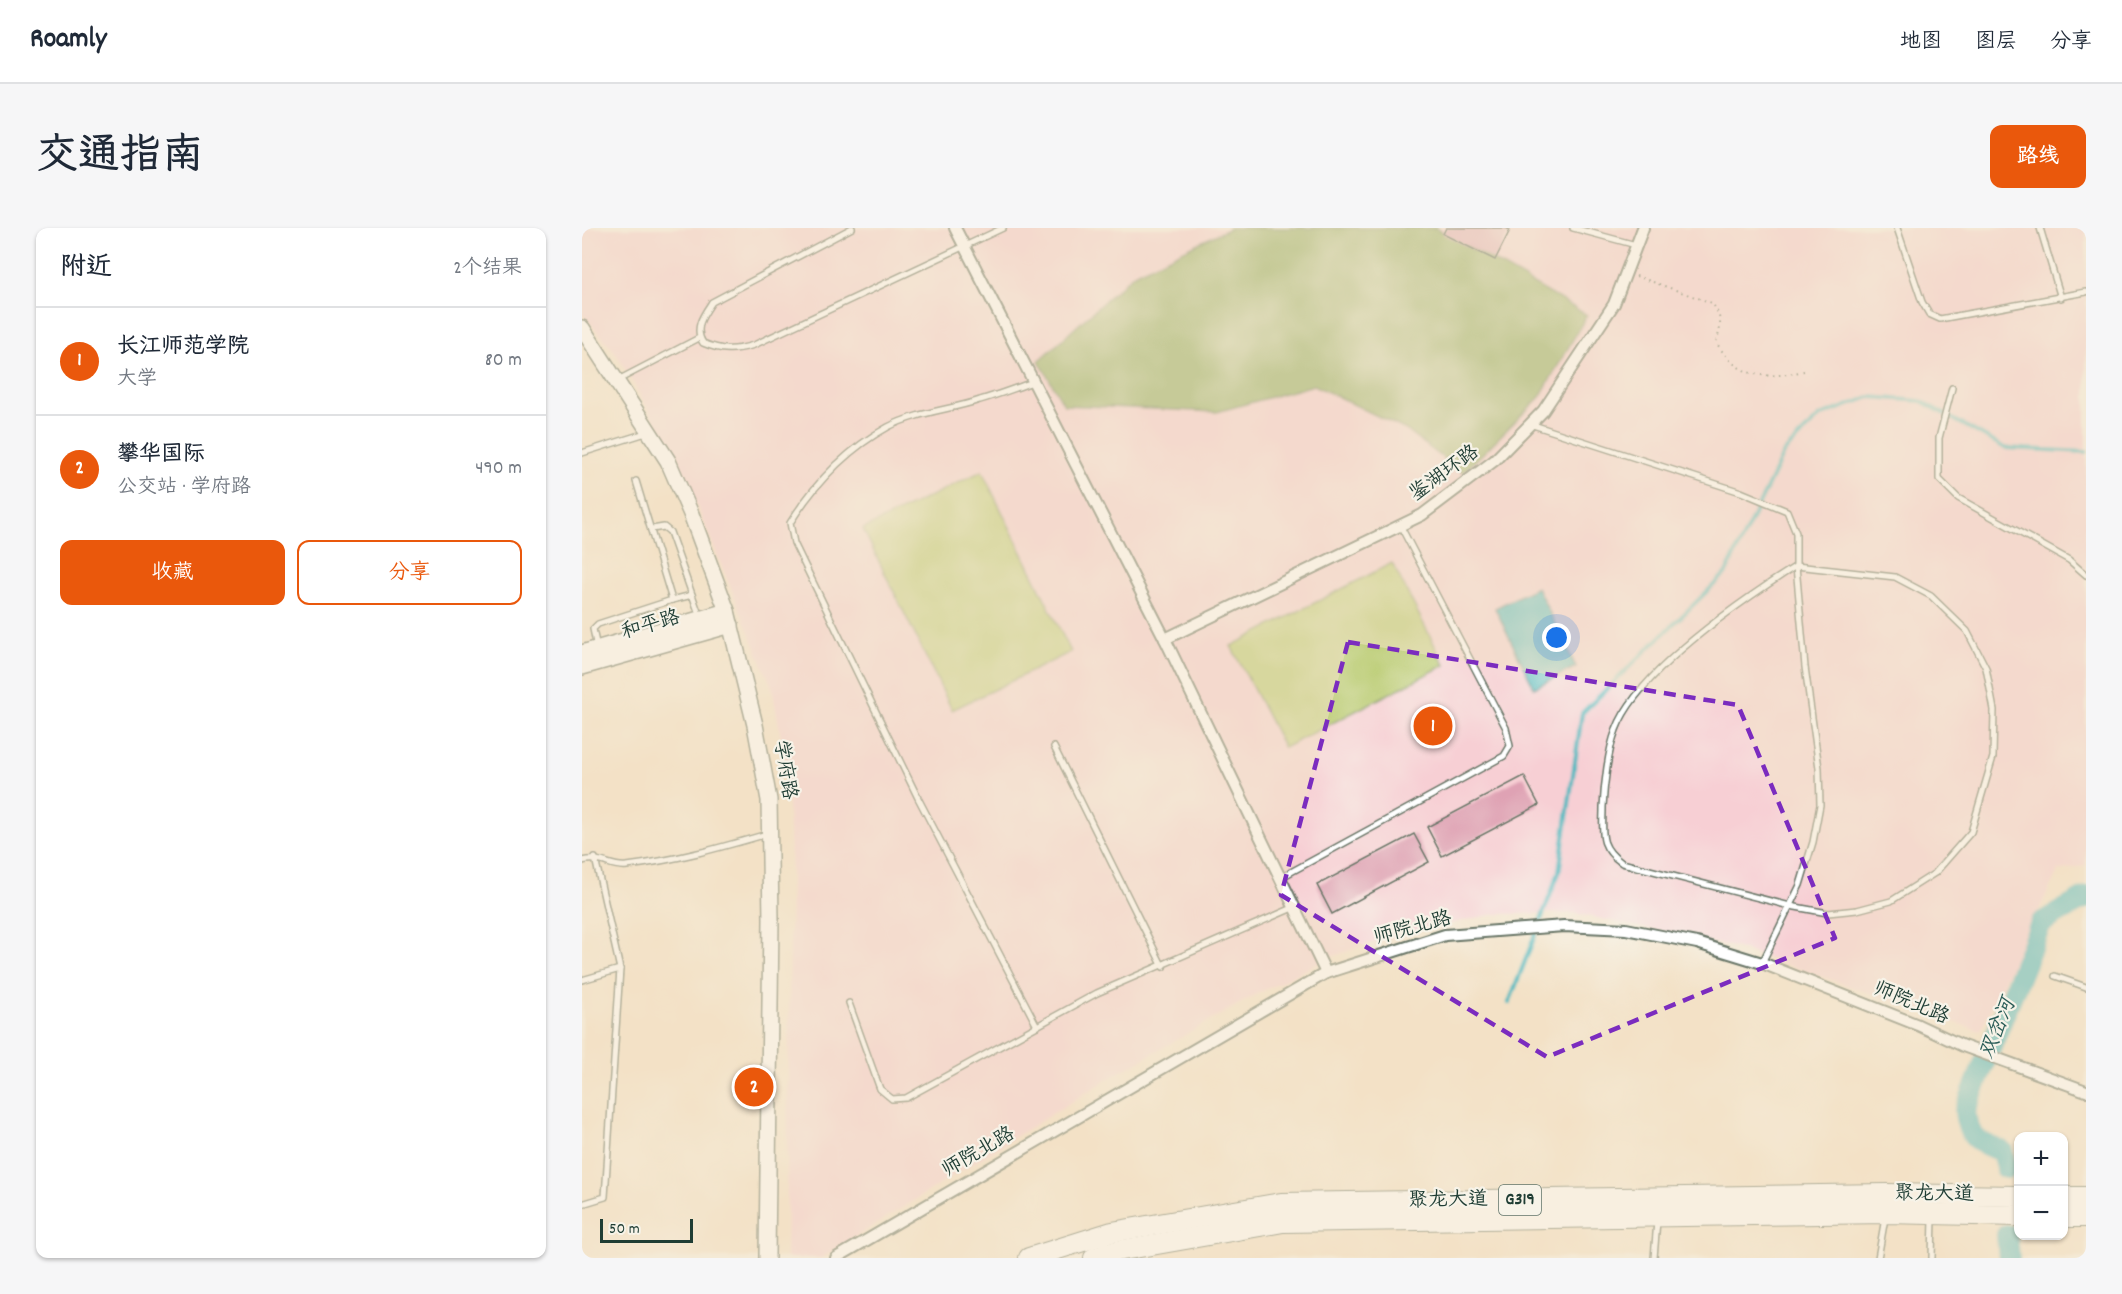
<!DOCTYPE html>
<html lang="zh">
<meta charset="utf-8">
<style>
:root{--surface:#fff;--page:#f6f6f7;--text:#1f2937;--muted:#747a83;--line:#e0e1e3;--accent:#ea580c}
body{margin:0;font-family:Dekko,"LXGW WenKai TC",sans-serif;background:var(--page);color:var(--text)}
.controls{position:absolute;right:18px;bottom:18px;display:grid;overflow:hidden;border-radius:12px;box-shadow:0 2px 4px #0004}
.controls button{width:54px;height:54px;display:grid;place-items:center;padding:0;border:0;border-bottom:2px solid var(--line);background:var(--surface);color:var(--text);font:30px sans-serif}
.scale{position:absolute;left:18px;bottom:15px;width:93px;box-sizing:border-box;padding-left:6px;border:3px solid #1f3d34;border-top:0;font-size:16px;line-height:21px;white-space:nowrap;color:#1f3d34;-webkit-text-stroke:4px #f7f3e8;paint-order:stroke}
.you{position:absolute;left:975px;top:410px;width:21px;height:21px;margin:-15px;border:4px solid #fff;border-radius:50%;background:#1a73e8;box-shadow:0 0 0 9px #1a73e833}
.badge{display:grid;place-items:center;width:39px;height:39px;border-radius:50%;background:var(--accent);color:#fff;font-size:20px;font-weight:700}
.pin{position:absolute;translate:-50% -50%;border:3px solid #fff;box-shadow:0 2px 6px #0006}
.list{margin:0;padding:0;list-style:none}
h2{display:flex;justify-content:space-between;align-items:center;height:78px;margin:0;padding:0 24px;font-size:26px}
h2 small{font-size:20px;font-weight:400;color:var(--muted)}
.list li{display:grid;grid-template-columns:39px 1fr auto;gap:18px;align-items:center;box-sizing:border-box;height:108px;padding:0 24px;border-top:2px solid var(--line)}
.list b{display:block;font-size:22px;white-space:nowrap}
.list p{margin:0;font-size:20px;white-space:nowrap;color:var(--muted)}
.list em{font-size:20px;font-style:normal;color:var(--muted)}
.actions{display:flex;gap:12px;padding:18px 24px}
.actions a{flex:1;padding:14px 0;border:2px solid var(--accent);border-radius:12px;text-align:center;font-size:21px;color:var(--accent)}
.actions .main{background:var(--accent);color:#fff}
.map{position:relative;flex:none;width:1504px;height:1030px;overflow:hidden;border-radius:12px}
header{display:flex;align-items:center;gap:36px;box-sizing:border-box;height:84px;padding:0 30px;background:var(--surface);border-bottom:2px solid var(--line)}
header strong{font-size:28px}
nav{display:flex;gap:33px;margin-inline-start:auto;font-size:21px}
.intro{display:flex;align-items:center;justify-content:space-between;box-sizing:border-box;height:144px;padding:0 36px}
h1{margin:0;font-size:42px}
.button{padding:15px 27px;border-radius:12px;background:var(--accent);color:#fff;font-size:21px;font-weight:700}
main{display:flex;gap:36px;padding:0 36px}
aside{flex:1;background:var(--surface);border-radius:12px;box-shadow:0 2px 4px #0004}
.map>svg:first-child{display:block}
.built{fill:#f7cfd4}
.green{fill:#b7ca6d;stroke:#6b8450;stroke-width:1.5}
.forest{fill:#91ae60;stroke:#58764a;stroke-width:1.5}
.water{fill:#49b8bf;stroke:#347a7a;stroke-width:1.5}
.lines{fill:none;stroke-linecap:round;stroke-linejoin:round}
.stream{stroke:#49b8bf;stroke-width:4}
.river{stroke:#49b8bf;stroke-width:22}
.building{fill:#dfa2b4}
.lane-casing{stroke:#697667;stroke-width:8}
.street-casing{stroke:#697667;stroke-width:14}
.secondary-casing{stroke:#697667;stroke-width:18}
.highway-casing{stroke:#697667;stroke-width:22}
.path{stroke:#697667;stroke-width:2;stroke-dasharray:1.5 4.5;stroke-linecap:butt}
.lane{stroke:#fff;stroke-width:5}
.street{stroke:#fff;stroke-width:10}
.secondary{stroke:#fff;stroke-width:15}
.highway{stroke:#fff;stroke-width:20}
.marked{fill:none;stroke:#7b2cbf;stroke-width:4.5;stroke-dasharray:12 8;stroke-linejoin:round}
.labels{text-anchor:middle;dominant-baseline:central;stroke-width:4.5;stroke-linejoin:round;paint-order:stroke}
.shield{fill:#f7f3e8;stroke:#60746a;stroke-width:1.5}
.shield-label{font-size:18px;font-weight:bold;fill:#1f3d34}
.street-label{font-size:20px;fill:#1f3d34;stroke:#f7f3e8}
.water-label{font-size:21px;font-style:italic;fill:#2a5c57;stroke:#f7f3e8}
</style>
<header>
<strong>Roamly</strong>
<nav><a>地图</a><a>图层</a><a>分享</a></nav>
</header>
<div class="intro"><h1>交通指南</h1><a class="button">路线</a></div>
<main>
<aside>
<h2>附近<small>2个结果</small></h2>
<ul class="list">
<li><span class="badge">1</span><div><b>长江师范学院</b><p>大学</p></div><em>80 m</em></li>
<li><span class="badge">2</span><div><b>攀华国际</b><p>公交站 · 学府路</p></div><em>490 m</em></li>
</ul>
<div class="actions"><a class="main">收藏</a><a>分享</a></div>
</aside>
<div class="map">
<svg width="1504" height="1030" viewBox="0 0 1504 1030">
<rect width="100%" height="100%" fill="#f7f3e8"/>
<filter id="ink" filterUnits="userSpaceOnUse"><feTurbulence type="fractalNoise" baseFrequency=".0167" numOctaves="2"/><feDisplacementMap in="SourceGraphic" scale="12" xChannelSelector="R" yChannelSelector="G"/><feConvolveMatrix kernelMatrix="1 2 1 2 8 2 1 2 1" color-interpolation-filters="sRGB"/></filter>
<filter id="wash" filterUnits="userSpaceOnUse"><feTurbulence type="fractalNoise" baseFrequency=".008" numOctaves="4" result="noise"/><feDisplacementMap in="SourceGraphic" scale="24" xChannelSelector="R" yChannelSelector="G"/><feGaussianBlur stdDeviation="1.35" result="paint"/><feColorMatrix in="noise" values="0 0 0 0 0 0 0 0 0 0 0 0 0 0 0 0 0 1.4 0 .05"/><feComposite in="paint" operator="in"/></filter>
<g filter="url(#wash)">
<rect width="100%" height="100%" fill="#f3e1c6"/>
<!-- built -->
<path class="built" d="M 0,0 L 1504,0 L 1504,637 L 1476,643 L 1398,803 L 1156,720 L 992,685 L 912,686 L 804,710 L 749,729 L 673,767 L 526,851 L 240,1030 L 204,1030 L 209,645 L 204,537 L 190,459 L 95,231 L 33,124 L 0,86 Z"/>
<!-- green -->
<g class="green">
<path d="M 400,243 L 489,424 L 370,482 L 281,301 Z"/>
<path d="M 810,335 L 863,437 L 702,520 L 649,418 Z"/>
</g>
<!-- forest -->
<path class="forest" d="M 648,0 L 854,0 L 1005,87 L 958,169 L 881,245 L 824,202 L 732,157 L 635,184 L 482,177 L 457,133 L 552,46 Z"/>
<!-- water -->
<path class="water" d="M 955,359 L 994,439 L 952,460 L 913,380 Z"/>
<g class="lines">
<!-- stream -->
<path class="stream" d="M 927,775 L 977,644 L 1000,485 L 1144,345 L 1202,224 L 1238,188 L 1288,169 L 1339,173 L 1423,220 L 1504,224"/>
<!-- river -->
<g class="river">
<path d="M 1424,940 L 1420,923 C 1395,914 1386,910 1383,883 L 1459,695 L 1504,669"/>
<path d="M 1425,1007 L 1427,1030"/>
</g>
</g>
<g id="blocks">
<!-- building -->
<g class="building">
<path d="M 864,0 L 924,0 L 928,2 L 913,32 L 861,6 Z"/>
<path d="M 942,548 L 957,577 L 860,628 L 845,599 Z"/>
<path d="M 832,606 L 847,634 L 750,686 L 735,657 Z"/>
</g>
</g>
</g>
<g filter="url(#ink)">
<use href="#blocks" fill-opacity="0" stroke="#697667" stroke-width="1.5"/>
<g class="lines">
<defs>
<g id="lane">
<path d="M 270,0 L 130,74 C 122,86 111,100 121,115 C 140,123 152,123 172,117 L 421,0"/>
<path d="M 991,0 L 1054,17"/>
<path d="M 1315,0 L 1340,74 L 1347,86 L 1358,91 L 1504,64"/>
<path d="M 1458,0 L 1479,70"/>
<path d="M 36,152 L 117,110"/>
<path d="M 451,154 C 433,160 416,167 398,172 C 368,182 335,184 306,199 C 264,222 233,255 208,295 L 212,315 L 336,570 L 455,798"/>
<path d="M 1370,160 L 1357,210 L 1357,251 L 1376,270 L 1487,332 L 1504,347"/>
<path d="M 948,196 L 1159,264 L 1205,283 L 1214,305 L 1214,338 L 1223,439 L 1237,540 L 1238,577 L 1231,614 L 1218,657 L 1180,735"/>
<path d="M 0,225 L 67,204"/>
<path d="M 70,301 L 82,299 L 88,304 L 118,389"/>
<path d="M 1214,338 L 1313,349 L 1349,368 L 1385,403 L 1404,440 L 1412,482 L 1411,529 L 1389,604 L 1353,645 L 1309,673 L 1275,682 L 1246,685 L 1208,678 L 1040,635 C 1016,618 1021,605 1021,579 C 1022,558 1026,522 1034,502 C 1056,443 1161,372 1214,338 Z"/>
<path d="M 90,372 L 110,367"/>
<path d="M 15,420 L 11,401 L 16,396 L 90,372 L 54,253"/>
<path d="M 472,519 L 581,739"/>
<path d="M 0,633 C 20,628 28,640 45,638 C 95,632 137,620 185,606"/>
<path d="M 698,650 L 922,528 L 928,518 L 924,500 L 818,297"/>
<path d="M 1473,748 L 1504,759"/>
<path d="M 0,752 L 38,741"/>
<path d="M 267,775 L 298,861 L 310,871 L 324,870 L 515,765 L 713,679"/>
<path d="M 0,976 L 23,969 L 38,741 L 13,630"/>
<path d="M 1072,1030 L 1075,993"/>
<path d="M 1296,1030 L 1303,990"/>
<path d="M 1350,1030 L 1351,990"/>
</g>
<g id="street">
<path d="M 373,0 L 583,411 L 744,745"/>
<path d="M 583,411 L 840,287 L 913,232 L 961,183 L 1032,76 L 1061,0"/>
<path d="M 254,1030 L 744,745 L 863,707 L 982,698 L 1044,701 L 1115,715 L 1180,735 L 1336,797 L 1381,818 L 1504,863"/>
</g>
<g id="secondary">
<path d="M 0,100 L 86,233 L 109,286 L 145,383 L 173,497 L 187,572 L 189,691 L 185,1030"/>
<path d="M 0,425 L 145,383"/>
<path d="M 0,439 L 149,397"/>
</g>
<g id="highway">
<path d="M 1482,969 L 1504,969"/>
<path d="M 1482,989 L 1504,989"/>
<path d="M 447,1030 L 530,1004 L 699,975 L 1304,966 L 1436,968"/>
<path d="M 512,1030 L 535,1023 L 701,994 L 1304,985 L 1436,988"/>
</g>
</defs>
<!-- lane casing -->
<use href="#lane" class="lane-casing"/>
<!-- street casing -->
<use href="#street" class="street-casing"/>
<!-- secondary casing -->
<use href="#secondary" class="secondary-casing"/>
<!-- highway casing -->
<use href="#highway" class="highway-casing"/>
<!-- path -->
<path class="path" d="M 1054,48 L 1130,75 C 1140,89 1140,98 1134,114 C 1157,152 1183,151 1222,143"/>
<!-- lane -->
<use href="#lane" class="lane"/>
<!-- street -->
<use href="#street" class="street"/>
<!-- secondary -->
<use href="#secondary" class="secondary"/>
<!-- highway -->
<use href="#highway" class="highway"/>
</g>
</g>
<!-- marked area -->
<path d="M0 0H1504V1030H0ZM 766,414 L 1156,477 L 1253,710 L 965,829 L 699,667 Z" fill="#f3e1c6" fill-opacity=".55" fill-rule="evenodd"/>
<path class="marked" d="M 766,414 L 1156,477 L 1253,710 L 965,829 L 699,667 Z"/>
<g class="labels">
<!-- shield labels -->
<rect class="shield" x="917" y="957" width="42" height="30" rx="4.5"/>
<g class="shield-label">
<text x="938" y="972">G319</text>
</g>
<!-- street labels -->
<g class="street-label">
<text transform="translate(863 246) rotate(-36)">鉴湖环路</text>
<text transform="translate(69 398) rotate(-16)">和平路</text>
<text transform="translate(202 542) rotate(81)">学府路</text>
<text transform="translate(831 701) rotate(-15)">师院北路</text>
<text transform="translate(1329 776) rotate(23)">师院北路</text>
<text transform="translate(397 925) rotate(-30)">师院北路</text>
<text transform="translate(1352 967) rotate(1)">聚龙大道</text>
<text transform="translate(866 973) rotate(-1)">聚龙大道</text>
</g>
<!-- water labels -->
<g class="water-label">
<text transform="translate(1417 801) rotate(-68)">双岔河</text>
</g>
</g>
</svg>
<div class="controls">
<button>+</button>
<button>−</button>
</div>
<div class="scale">50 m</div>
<div class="you"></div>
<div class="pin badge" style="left:851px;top:498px">1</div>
<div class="pin badge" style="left:172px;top:859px">2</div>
</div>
</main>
